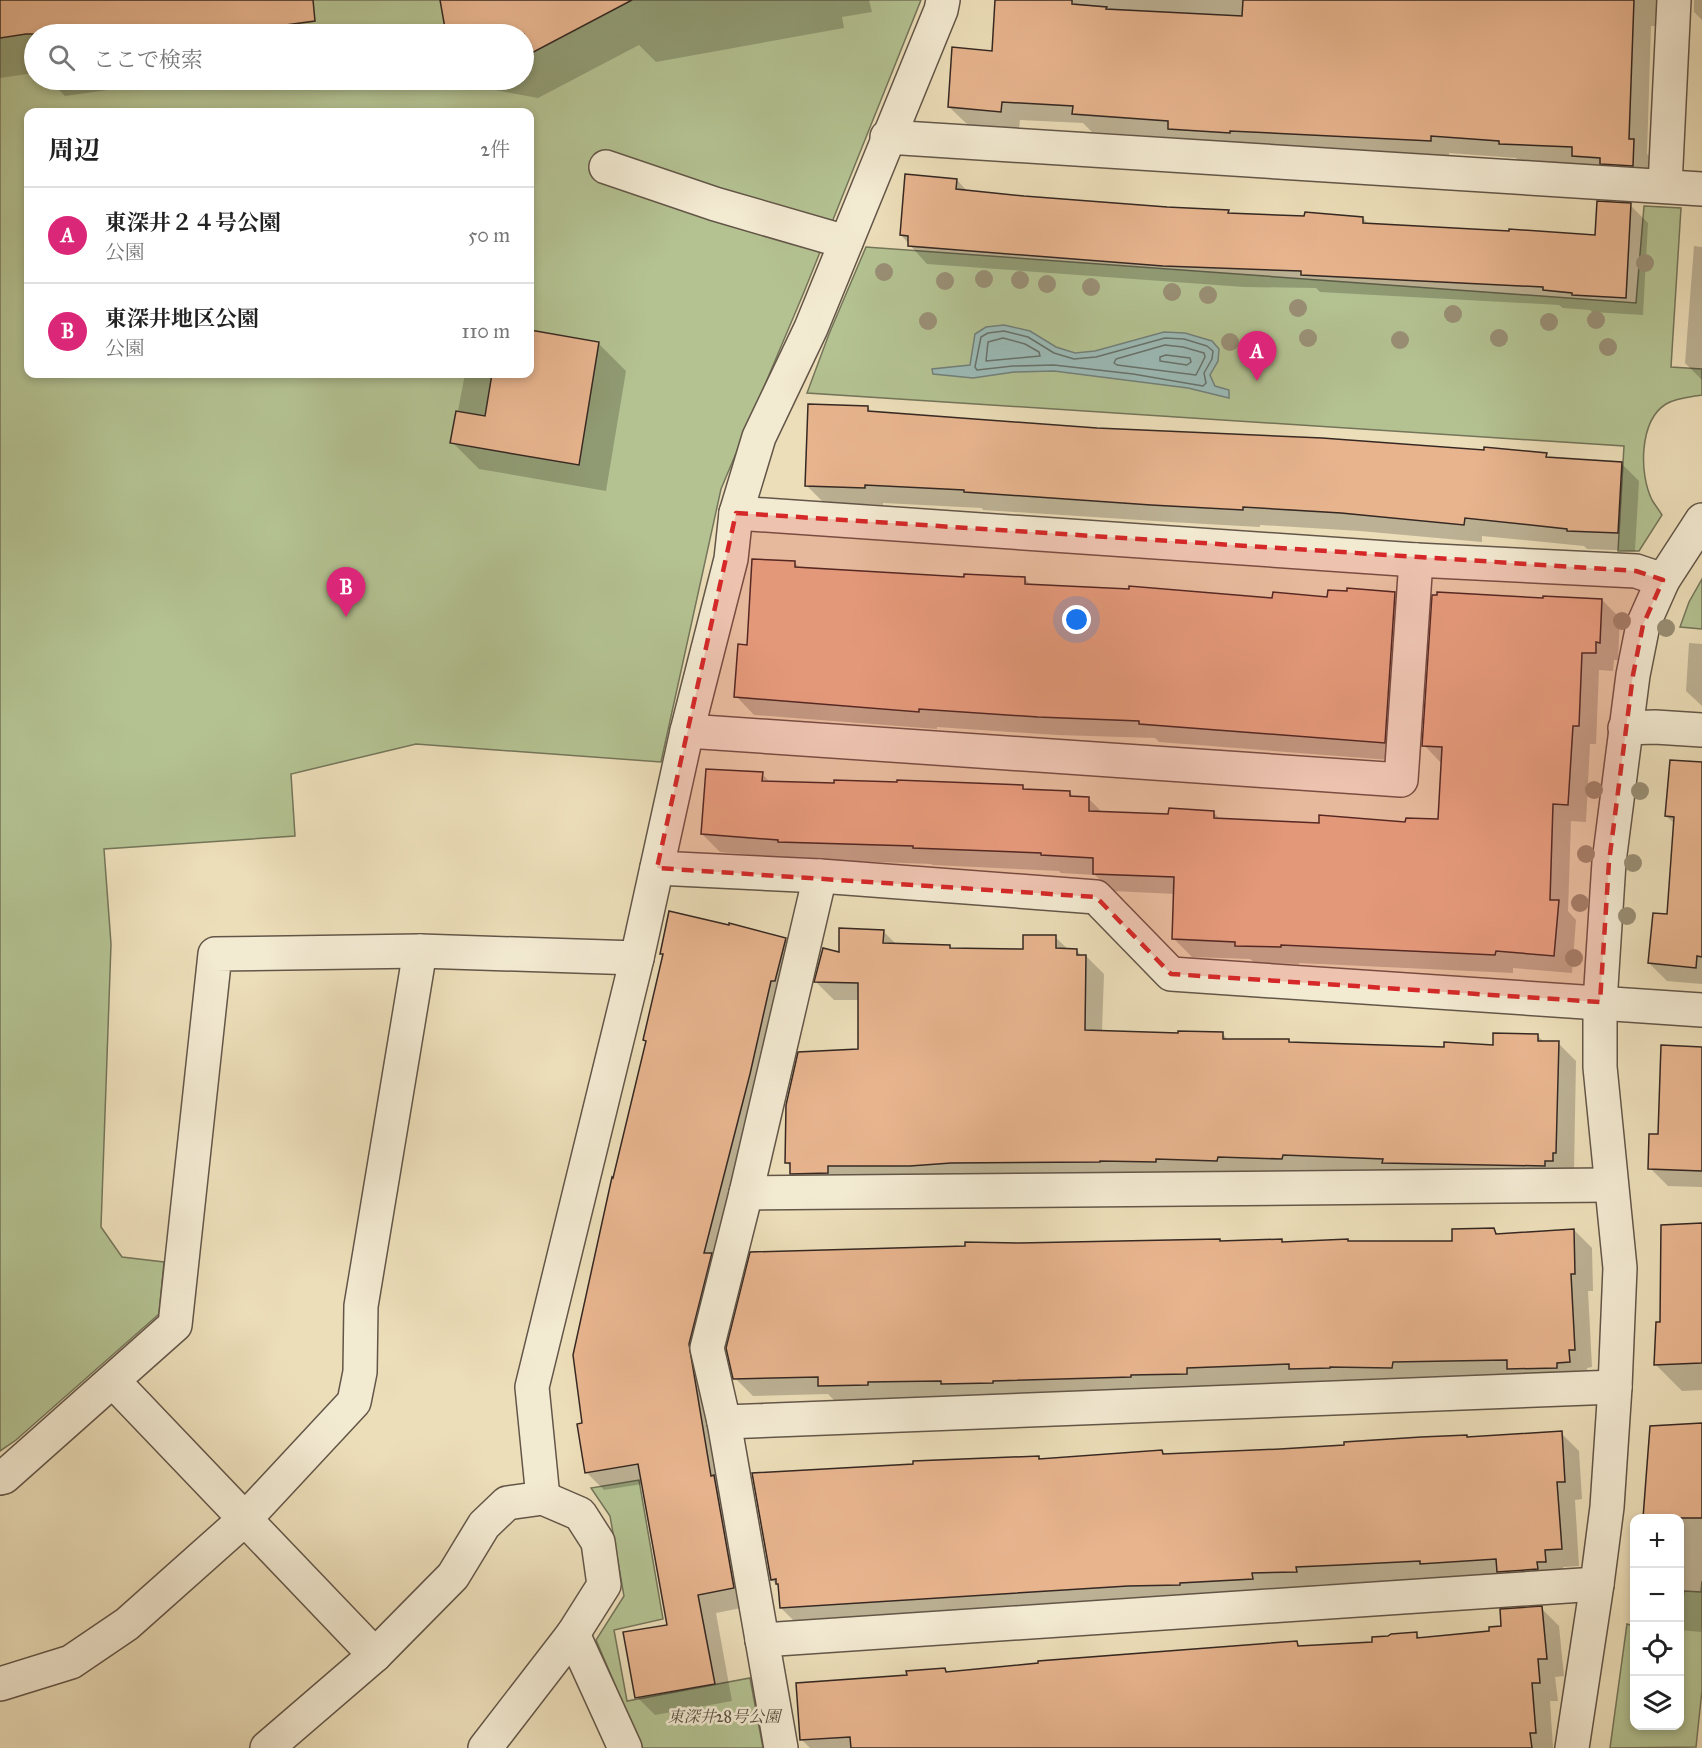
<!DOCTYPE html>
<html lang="ja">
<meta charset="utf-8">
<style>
:root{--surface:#fff;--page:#f6f6f6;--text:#222;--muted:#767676;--line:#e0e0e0;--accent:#db2777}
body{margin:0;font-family:"IM FELL Great Primer","Noto Serif JP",serif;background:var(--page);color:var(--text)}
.controls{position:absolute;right:18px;bottom:18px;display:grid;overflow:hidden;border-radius:12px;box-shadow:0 3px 9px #0003}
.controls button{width:54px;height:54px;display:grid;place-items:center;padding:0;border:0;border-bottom:2px solid var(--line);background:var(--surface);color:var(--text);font:30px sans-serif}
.you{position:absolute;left:1077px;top:620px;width:21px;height:21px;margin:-15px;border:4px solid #fff;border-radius:50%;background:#1a73e8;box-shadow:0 0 0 9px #1a73e833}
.badge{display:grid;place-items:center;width:39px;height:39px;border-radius:50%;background:var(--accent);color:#fff;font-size:20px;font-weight:700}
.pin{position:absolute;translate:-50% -50px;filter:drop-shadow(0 2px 3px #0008)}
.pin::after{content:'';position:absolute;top:32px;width:21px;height:18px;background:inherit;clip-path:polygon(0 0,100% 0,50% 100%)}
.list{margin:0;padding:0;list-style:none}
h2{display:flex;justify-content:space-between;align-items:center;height:78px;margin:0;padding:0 24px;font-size:26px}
h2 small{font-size:20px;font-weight:400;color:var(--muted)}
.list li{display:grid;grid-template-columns:39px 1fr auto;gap:18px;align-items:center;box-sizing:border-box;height:96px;padding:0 24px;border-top:2px solid var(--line)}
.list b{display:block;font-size:22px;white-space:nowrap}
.list p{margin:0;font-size:20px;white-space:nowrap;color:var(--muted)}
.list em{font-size:20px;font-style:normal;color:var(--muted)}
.icon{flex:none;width:33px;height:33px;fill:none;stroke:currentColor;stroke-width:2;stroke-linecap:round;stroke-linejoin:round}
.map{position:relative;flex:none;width:1702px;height:1748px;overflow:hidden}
.search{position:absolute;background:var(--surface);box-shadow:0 3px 9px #0003;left:24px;top:24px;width:510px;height:66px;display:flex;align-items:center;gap:15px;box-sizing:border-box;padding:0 21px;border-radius:33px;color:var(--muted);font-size:22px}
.panel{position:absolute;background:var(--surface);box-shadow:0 3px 9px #0003;left:24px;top:108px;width:510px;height:270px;border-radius:12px}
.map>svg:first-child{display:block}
.green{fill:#b4c292;stroke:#74755a;stroke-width:1.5;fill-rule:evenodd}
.water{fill:#9bbbb7;stroke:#72807b;stroke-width:1.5}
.shadow{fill:#0003}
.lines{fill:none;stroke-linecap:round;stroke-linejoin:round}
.shore{stroke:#68726c;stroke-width:1.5}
.building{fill:#e7b48e;stroke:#352822;stroke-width:1.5}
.minor-casing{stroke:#635648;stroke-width:36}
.minor{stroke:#f3ead2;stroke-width:33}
.tree{fill:#998f75}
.marked{fill:#d62828;fill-opacity:0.2;stroke:#d62828;stroke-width:4.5;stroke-dasharray:12 8;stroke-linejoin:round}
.labels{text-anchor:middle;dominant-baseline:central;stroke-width:5;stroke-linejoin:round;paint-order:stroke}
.park-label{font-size:16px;font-style:italic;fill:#554e3e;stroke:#f3ead2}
</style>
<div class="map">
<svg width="1702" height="1748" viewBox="0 0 1702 1748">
<rect width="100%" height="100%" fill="#ecdeb9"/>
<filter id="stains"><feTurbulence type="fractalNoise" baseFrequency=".00333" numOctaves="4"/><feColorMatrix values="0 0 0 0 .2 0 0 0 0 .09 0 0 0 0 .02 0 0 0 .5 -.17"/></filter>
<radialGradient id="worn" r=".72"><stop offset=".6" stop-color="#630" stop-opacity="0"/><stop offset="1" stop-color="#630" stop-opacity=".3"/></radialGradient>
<!-- green -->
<g class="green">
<path d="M 0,0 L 921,0 L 804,292 L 721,489 L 661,762 L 416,744 L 291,774 L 295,836 L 104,849 L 111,944 L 101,1227 L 122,1257 L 164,1262 L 159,1314 L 16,1440 L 0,1451 ZM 34,34 L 524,34 L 524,80 L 34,80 ZM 28,112 L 530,112 L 530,374 L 28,374 Z"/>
<path d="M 1644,206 L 1681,208 L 1671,367 L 1702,369 L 1702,395 C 1690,397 1676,398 1666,404 C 1639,421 1639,474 1652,500 C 1655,505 1659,510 1662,515 L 1639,551 L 1618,551 L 1624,446 L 807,393 L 829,334 L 866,247 L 1636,303 Z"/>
<path d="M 1702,579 L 1702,629 L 1680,627 L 1689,602 Z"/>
<path d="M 639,1480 L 663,1619 L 614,1630 L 627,1701 L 750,1678 L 763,1748 L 642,1748 L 596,1640 L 624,1596 L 610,1516 L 591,1488 Z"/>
<path d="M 1702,1581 L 1702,1690 L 1696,1747 L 1610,1748 L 1627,1624 L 1634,1626 L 1634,1726 L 1680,1726 L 1680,1624 L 1684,1591 L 1701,1592 Z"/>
</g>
<!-- water -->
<path class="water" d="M 1004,325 L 1030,331 L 1056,347 L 1075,353 L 1095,351 L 1164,332 L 1185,333 L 1212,341 L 1219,349 L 1218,361 L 1210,375 L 1215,386 L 1229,390 L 1229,398 L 1188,388 L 1054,371 L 1014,372 L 973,378 L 933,374 L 932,369 L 970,365 L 975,334 L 986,327 Z"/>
<!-- shadow -->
<g class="shadow">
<path d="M 0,0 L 294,0 L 300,34 L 34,34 L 34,73 L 0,78 Z"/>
<path d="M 441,0 L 869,0 L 872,12 L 842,17 L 844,28 L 656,62 L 639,45 L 538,98 L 484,88 L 476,80 L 524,80 L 524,34 L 448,34 Z"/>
<path d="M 997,0 L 1688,0 L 1672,27 L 1651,26 L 1647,154 L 1652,159 L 1650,183 L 1592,173 L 1582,164 L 1518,161 L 1516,158 L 1449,153 L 1449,158 L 1187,147 L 1178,138 L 1092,132 L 1083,123 L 1020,120 L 1019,129 L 968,125 L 949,107 L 993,52 Z"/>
<path d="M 1694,0 L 1702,0 L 1702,20 L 1694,12 Z"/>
<path d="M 49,80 L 180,80 L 65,96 Z"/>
<path d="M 957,180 L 968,192 L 1024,197 L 1228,211 L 1231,214 L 1363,218 L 1369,225 L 1596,237 L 1630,205 L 1648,223 L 1643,315 L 1592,312 L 1590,310 L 1563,308 L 1559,305 L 1320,292 L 1316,288 L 1244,287 L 927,264 L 901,235 Z"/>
<path d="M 1694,246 L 1702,247 L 1702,380 L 1685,363 Z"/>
<path d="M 530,332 L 599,344 L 626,371 L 606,491 L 479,469 L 452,442 L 465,374 L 530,374 Z"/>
<path d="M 867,407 L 873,413 L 1096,429 L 1546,455 L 1549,458 L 1621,463 L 1639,481 L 1635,551 L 1587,549 L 1584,546 L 1482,536 L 1482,542 L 1360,531 L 1260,525 L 1260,527 L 1170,522 L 983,510 L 982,508 L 883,503 L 883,505 L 824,503 L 806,485 Z"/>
<path d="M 794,562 L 801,569 L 966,578 L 1025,579 L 1032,586 L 1273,599 L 1329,599 L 1394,593 L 1412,612 L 1402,761 L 1159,742 L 1155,738 L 1057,735 L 937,727 L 937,729 L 754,715 L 736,696 L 749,647 Z"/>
<path d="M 1544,600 L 1602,600 L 1620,618 L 1618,660 L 1614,660 L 1613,671 L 1599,670 L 1596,744 L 1590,744 L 1586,822 L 1571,821 L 1568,911 L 1576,920 L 1572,973 L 1513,968 L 1513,973 L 1299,963 L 1299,964 L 1255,963 L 1250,959 L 1192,957 L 1174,939 L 1175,894 L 1112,891 L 1095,875 L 1061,873 L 1059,871 L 933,865 L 931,864 L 798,859 L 720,852 L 702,834 L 762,774 L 771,783 L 1022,787 L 1027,791 L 1070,793 L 1075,798 L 1089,799 L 1103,813 L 1170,816 L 1213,812 L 1221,820 L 1320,824 L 1407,824 L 1440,820 L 1442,764 L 1424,745 Z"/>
<path d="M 1689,643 L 1702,644 L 1702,706 L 1686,691 Z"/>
<path d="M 1702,764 L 1702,984 L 1667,981 L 1649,963 L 1668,916 L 1675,824 L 1666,816 Z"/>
<path d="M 883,931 L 897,945 L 949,947 L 952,949 L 1024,951 L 1055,937 L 1069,950 L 1076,950 L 1082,956 L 1086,956 L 1104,974 L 1102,1032 L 1222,1033 L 1229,1041 L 1288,1041 L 1290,1043 L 1445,1049 L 1494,1046 L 1537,1035 L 1544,1042 L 1558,1043 L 1576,1061 L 1574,1171 L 810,1191 L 791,1173 L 791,1167 L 787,1163 L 859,1051 L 859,1000 L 834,1000 L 816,982 L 840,954 Z"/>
<path d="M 785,939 L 804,957 L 706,1363 L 751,1606 L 716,1613 L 732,1701 L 655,1715 L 637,1697 L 669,1626 L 643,1484 L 604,1490 L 586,1472 L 583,1424 L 614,1180 L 647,1042 L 645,1040 L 664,956 L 662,953 Z"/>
<path d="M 1702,1049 L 1702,1187 L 1668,1186 L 1650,1168 L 1660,1135 Z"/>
<path d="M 1702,1225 L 1702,1390 L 1682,1391 L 1655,1364 L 1661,1324 Z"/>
<path d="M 1494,1230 L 1500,1236 L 1574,1230 L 1592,1248 L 1593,1291 L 1588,1291 L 1592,1367 L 1587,1368 L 1588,1380 L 1309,1387 L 1304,1382 L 1204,1386 L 1205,1392 L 838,1404 L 828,1394 L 753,1396 L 735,1378 L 1222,1243 L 1282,1241 L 1284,1243 L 1454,1242 Z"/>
<path d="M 1702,1425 L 1702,1628 L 1701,1632 L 1680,1630 L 1680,1518 L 1645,1518 L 1652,1428 Z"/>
<path d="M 1561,1433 L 1579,1451 L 1582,1499 L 1575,1500 L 1579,1566 L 1563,1567 L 1563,1579 L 1437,1579 L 1313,1585 L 1314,1589 L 799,1626 L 781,1608 L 779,1587 L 772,1580 L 1038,1458 L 1041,1461 L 1162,1451 L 1166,1455 L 1247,1453 Z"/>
<path d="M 1541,1608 L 1559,1626 L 1564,1676 L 1555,1677 L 1558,1701 L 1550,1701 L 1553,1748 L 810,1748 L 802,1740 L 909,1677 L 945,1669 L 949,1674 L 1296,1642 L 1302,1648 L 1374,1643 L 1416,1634 L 1422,1639 L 1491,1633 Z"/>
</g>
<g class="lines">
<!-- shore -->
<g class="shore">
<path d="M 1004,331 L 1028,337 L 1054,353 L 1074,359 L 1096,357 L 1165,338 L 1184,339 L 1207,346 L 1213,351 L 1212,359 L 1204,373 L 1206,383 L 1203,386 L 1133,374 L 1054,365 L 1013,366 L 977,370 L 975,367 L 981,337 L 988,333 Z"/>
<path d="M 1003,338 L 1025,344 L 1039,352 L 1040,356 L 986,361 L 988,342 Z"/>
<path d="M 1165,345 L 1183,347 L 1204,353 L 1205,357 L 1196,375 L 1117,365 L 1114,363 L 1116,359 Z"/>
<path d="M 1166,355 L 1190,358 L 1191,362 L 1187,365 L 1160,361 L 1160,357 Z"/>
</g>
</g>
<!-- building -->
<g class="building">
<path d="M 0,0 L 313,0 L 315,21 L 220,34 L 26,34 L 0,38 Z"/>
<path d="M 440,0 L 632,0 L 524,57 L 524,34 L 446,34 Z"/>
<path d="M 995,0 L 1072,0 L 1072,4 L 1107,7 L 1106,9 L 1242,16 L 1243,0 L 1634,0 L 1629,139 L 1634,139 L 1633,166 L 1600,164 L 1600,158 L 1572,156 L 1572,147 L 1499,144 L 1499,141 L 1431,136 L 1431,141 L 1230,131 L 1230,133 L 1168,129 L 1168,121 L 1072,114 L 1073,106 L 1002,102 L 1001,112 L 948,107 L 952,47 L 992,51 Z"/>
<path d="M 905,174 L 957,179 L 956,189 L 1024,196 L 1167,207 L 1229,210 L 1228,213 L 1304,216 L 1305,212 L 1363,217 L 1363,223 L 1509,231 L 1509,229 L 1595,235 L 1597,201 L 1631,203 L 1626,298 L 1572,295 L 1572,293 L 1543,290 L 1543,287 L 1301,275 L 1301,271 L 1163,266 L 908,246 L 908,236 L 900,235 Z"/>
<path d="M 530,330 L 599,342 L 579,465 L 450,443 L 456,411 L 485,416 L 492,374 L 530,374 Z"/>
<path d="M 808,404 L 868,406 L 868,411 L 1097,428 L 1322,438 L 1484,450 L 1484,447 L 1547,453 L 1546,457 L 1622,462 L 1618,533 L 1567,531 L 1567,529 L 1465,518 L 1464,525 L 1341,513 L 1243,507 L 1243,510 L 1151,505 L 964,492 L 964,490 L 865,485 L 865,488 L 805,486 Z"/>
<path d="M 752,559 L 795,561 L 795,567 L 964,577 L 964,574 L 1025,577 L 1025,584 L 1129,589 L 1129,586 L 1272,598 L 1273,592 L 1327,597 L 1328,590 L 1347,591 L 1347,588 L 1395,592 L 1385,743 L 1139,724 L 1139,721 L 1038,717 L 919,709 L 919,712 L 734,697 L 738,644 L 747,645 Z"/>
<path d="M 1437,592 L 1543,598 L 1543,596 L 1602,599 L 1600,643 L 1596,642 L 1596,653 L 1582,653 L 1579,726 L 1573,726 L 1568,805 L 1553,804 L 1550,900 L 1559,900 L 1554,956 L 1496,951 L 1495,955 L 1281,945 L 1281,947 L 1235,946 L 1235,942 L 1172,939 L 1174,877 L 1093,874 L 1093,858 L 1041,855 L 1041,853 L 913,848 L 913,846 L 778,842 L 778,840 L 701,834 L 706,769 L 763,772 L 762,781 L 834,783 L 834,780 L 897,782 L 897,780 L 1023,785 L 1023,789 L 1070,791 L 1070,796 L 1089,797 L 1089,811 L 1168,814 L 1169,808 L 1214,811 L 1214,818 L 1319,823 L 1319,815 L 1405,822 L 1406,818 L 1438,819 L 1442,747 L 1422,746 L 1432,595 L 1437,595 Z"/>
<path d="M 1670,760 L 1702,762 L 1702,957 L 1697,956 L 1696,968 L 1648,963 L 1653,913 L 1667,914 L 1674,817 L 1665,816 Z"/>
<path d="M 669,911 L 729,925 L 729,923 L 786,938 L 775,981 L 771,981 L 750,1074 L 704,1253 L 712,1253 L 689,1344 L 711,1476 L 714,1475 L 734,1588 L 698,1595 L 715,1684 L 635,1698 L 623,1632 L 667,1625 L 638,1464 L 585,1473 L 577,1424 L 582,1423 L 573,1355 L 612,1177 L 613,1178 L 646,1041 L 643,1040 L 663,954 L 660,954 Z"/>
<path d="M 839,928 L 884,930 L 883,943 L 950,945 L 950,948 L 1023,949 L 1023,935 L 1056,935 L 1056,948 L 1077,949 L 1077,955 L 1086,955 L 1085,1030 L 1178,1033 L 1178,1031 L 1223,1032 L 1223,1039 L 1289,1039 L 1289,1042 L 1444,1047 L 1444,1042 L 1493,1045 L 1493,1033 L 1538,1034 L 1538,1041 L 1559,1041 L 1556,1153 L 1553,1153 L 1553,1161 L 1545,1161 L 1545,1166 L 1382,1163 L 1383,1159 L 1283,1155 L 1282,1159 L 1218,1157 L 1217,1161 L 1156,1159 L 1156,1162 L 1100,1161 L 1100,1162 L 951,1163 L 910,1166 L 828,1166 L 828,1173 L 790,1174 L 790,1163 L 785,1163 L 786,1105 L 798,1052 L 858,1049 L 858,983 L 814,982 L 823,948 L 839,952 Z"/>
<path d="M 1661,1045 L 1702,1047 L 1702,1171 L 1648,1169 L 1649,1134 L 1658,1134 Z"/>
<path d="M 1702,1223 L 1702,1363 L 1654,1365 L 1656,1322 L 1660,1322 L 1661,1225 Z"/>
<path d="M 1494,1228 L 1496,1234 L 1574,1229 L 1575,1274 L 1571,1274 L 1575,1350 L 1569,1350 L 1570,1362 L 1557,1363 L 1557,1368 L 1507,1369 L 1507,1360 L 1393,1362 L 1392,1368 L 1330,1367 L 1330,1368 L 1289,1369 L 1289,1364 L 1187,1368 L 1187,1374 L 1131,1375 L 1131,1377 L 993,1381 L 993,1383 L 941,1384 L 941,1381 L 868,1382 L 868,1385 L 818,1386 L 818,1377 L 733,1379 L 726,1348 L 750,1252 L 965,1246 L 965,1242 L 1019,1243 L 1220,1239 L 1220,1241 L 1282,1239 L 1282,1242 L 1348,1239 L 1348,1241 L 1452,1241 L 1452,1229 Z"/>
<path d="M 1702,1423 L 1702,1518 L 1643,1518 L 1650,1426 Z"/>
<path d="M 1562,1431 L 1565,1482 L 1557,1482 L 1562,1549 L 1545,1550 L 1546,1562 L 1537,1562 L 1538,1569 L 1497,1572 L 1496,1559 L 1420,1564 L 1420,1561 L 1341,1565 L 1296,1567 L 1297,1572 L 1252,1573 L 1253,1579 L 1180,1583 L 1180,1585 L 1128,1586 L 780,1608 L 778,1584 L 776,1584 L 776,1579 L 771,1580 L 752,1473 L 913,1464 L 913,1461 L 1039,1456 L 1039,1459 L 1162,1450 L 1163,1454 L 1280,1449 L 1344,1445 L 1344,1442 L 1421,1437 L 1467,1435 L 1467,1437 Z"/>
<path d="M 1542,1606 L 1547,1659 L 1538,1659 L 1540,1683 L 1532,1683 L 1536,1733 L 1530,1733 L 1532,1748 L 851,1748 L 850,1737 L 800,1740 L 796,1683 L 907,1675 L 906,1671 L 945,1668 L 946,1672 L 1038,1663 L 1038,1661 L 1297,1641 L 1298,1646 L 1372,1642 L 1372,1637 L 1388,1636 L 1391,1634 L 1417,1632 L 1417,1638 L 1489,1631 L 1489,1627 L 1501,1626 L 1500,1609 Z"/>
</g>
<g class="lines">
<defs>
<g id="minor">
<path d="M 887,137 L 1702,189"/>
<path d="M 606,167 L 715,204 L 846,242"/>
<path d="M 1665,186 L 1674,0"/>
<path d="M 736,513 L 1416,560 L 1636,571 L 1663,580"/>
<path d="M 1625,728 L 1655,727 L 1702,730"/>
<path d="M 687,731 L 1401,780 L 1416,560"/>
<path d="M 657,868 L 820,876 L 1096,897 L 1171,974 L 1702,1010"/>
<path d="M 746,1193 L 1611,1185"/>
<path d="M 114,1382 L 375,1655"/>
<path d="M 724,1422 L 1615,1387"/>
<path d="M 0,1478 L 4,1477 L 175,1325 L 215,954 L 420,951 L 637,958"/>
<path d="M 543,1498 L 532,1387 L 637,958 L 687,731 L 731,559 L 736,513 L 759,437 L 811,328 L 941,10 L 943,0"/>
<path d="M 573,1634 L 625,1748"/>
<path d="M 762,1640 L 1597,1584"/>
<path d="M 0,1684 L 71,1662 L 127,1624 L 246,1518 L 354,1402 L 360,1372 L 361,1306 L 420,951"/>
<path d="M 267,1748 L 375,1655 L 453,1576 L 484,1525 L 507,1503 L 543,1498 L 580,1514 L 598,1542 L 604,1585 L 573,1634 L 485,1748"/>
<path d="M 781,1748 L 724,1422 L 707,1348 L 746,1193 L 820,876"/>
<path d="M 1572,1748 L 1597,1584 L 1607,1507 L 1615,1387 L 1620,1268 L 1600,1067 L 1600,1002 L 1609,862 L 1633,675 L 1643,625 L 1663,580 L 1702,520"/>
</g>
</defs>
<!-- minor casing -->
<use href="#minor" class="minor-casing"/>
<!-- minor -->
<use href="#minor" class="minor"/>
</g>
<!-- trees -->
<g class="tree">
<circle cx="1645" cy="263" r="9"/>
<circle cx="884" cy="272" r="9"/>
<circle cx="984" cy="279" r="9"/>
<circle cx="1020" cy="280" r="9"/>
<circle cx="945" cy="281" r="9"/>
<circle cx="1047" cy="284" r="9"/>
<circle cx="1091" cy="287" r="9"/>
<circle cx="1172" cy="292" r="9"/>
<circle cx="1208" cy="295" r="9"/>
<circle cx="1298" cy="308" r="9"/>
<circle cx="1453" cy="314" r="9"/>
<circle cx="1596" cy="320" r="9"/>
<circle cx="928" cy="321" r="9"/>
<circle cx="1549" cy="322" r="9"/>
<circle cx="1308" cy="338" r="9"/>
<circle cx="1499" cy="338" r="9"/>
<circle cx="1400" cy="340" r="9"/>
<circle cx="1230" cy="342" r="9"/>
<circle cx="1608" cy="347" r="9"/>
<circle cx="1622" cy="621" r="9"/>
<circle cx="1666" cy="628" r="9"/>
<circle cx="1594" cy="790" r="9"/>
<circle cx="1640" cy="791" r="9"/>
<circle cx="1586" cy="854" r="9"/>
<circle cx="1633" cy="863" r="9"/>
<circle cx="1580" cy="903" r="9"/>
<circle cx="1627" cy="916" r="9"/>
<circle cx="1574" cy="958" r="9"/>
</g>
<!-- marked area -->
<path class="marked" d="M 736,513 L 1636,571 L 1663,580 L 1643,625 L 1633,675 L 1609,862 L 1600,1002 L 1171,974 L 1096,897 L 657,868 Z"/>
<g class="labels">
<!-- park labels -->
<g class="park-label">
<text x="724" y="1716">東深井28号公園</text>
</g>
</g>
<rect width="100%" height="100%" filter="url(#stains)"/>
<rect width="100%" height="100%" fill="url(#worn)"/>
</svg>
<div class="controls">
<button>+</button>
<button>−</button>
<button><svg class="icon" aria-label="locate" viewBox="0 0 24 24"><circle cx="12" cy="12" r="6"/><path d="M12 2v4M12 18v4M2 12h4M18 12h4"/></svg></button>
<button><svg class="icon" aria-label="layers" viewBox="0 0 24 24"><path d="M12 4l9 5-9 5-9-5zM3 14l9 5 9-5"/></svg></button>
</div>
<div class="you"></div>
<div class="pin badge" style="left:1257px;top:381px">A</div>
<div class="pin badge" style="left:346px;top:617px">B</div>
<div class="search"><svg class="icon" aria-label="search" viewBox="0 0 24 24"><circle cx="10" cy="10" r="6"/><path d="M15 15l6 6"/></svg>ここで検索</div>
<section class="panel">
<h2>周辺<small>2件</small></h2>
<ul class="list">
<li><span class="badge">A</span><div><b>東深井２４号公園</b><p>公園</p></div><em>50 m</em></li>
<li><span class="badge">B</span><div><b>東深井地区公園</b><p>公園</p></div><em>110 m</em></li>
</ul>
</section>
</div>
